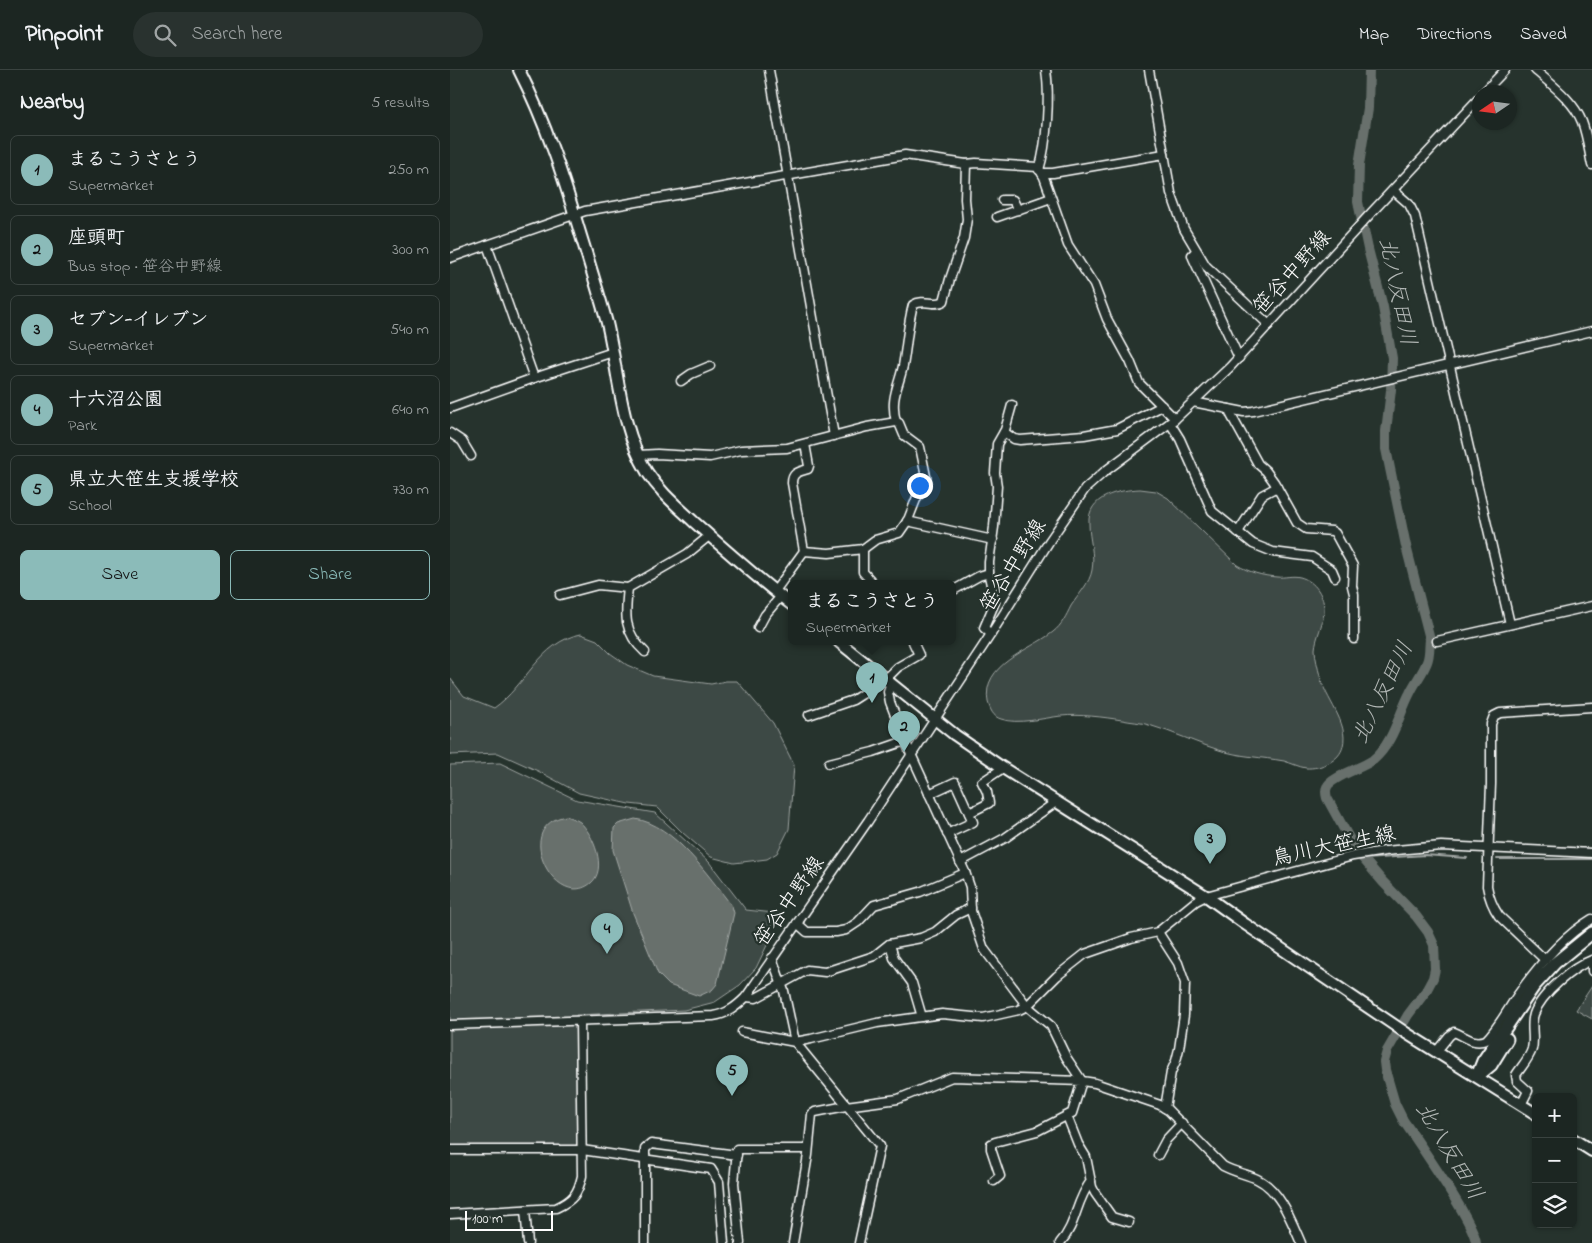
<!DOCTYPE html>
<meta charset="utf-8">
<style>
:root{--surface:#1c2622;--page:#29322f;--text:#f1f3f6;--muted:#a0a5a5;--line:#3a4340;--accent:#8bbbb9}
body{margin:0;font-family:"Indie Flower","Klee One",sans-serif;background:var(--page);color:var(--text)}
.controls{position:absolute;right:15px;bottom:15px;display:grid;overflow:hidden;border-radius:8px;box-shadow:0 1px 4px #0004}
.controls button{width:45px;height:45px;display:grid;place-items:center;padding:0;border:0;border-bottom:1px solid var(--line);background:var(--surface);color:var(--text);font:25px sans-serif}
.compass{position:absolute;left:1022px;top:15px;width:45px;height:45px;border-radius:50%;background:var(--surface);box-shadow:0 1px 4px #0004;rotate:257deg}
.scale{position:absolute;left:15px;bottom:12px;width:88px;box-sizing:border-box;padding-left:5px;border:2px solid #fff;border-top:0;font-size:14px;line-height:18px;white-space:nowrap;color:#fff;-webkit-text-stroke:4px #26332d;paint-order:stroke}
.you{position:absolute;left:469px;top:415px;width:18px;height:18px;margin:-12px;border:4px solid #fff;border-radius:50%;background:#1a73e8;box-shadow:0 0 0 8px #1a73e833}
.badge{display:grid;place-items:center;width:32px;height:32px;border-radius:50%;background:var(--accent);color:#111;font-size:16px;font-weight:700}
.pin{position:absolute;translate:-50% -41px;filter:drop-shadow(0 1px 2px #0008)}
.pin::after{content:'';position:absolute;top:26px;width:18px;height:15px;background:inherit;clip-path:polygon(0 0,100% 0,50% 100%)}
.popup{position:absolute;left:338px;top:510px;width:168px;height:65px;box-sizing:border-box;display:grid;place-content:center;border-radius:8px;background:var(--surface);filter:drop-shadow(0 1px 4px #0005);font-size:16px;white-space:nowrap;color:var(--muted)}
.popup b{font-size:19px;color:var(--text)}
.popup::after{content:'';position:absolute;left:50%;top:100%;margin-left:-10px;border:10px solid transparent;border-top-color:var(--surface)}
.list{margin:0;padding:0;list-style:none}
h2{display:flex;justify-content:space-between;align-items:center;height:65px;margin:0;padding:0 20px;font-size:21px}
h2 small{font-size:16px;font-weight:400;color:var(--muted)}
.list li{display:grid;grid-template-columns:32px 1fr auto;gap:15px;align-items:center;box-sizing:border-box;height:70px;margin:0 10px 10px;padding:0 10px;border:1px solid var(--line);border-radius:8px}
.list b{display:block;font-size:19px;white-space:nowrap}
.list p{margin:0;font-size:16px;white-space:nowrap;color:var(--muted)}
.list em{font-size:16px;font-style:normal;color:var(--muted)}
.actions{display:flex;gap:10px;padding:15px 20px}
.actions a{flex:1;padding:11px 0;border:1px solid var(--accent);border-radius:8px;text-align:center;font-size:18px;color:var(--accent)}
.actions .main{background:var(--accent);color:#111}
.icon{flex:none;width:28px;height:28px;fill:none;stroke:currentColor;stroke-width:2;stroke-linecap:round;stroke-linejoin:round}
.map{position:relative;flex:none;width:1142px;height:1173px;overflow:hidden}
header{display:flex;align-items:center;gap:30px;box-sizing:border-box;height:70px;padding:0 25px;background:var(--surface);border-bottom:1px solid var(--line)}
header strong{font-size:24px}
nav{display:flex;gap:28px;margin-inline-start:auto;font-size:18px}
.search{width:350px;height:45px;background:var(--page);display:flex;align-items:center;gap:12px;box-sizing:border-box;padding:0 18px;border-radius:28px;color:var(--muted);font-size:19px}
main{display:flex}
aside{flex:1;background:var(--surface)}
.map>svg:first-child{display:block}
.green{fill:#3e4944;stroke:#9ea4a2}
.water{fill:#67706c;stroke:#a4a9a7}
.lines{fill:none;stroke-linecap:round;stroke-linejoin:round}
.stream{stroke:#a4a9a7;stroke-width:2}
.river{stroke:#67706c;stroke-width:10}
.minor-casing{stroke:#fff;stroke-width:11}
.major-casing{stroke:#fff;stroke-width:14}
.highway-casing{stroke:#fff;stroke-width:15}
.minor{stroke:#26332d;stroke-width:8}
.major{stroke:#26332d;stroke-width:10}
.highway{stroke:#26332d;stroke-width:11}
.labels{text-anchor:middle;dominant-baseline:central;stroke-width:4.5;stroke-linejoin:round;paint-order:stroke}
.street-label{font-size:21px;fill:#fff;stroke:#26332d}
.water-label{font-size:22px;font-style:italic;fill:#b3b8b6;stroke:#26332d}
</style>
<header>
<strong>Pinpoint</strong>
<div class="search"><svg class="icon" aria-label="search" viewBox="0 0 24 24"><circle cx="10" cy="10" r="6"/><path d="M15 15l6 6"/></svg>Search here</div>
<nav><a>Map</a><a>Directions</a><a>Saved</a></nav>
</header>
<main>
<aside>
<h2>Nearby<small>5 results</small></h2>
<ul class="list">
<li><span class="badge">1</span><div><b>まるこうさとう</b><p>Supermarket</p></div><em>250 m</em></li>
<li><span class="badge">2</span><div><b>座頭町</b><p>Bus stop · 笹谷中野線</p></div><em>300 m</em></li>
<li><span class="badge">3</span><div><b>セブン-イレブン</b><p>Supermarket</p></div><em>540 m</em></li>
<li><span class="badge">4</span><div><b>十六沼公園</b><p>Park</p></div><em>640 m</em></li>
<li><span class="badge">5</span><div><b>県立大笹生支援学校</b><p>School</p></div><em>730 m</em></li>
</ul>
<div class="actions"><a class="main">Save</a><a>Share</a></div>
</aside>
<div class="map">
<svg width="1142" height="1173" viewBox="0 0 1142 1173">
<rect width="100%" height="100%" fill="#26332d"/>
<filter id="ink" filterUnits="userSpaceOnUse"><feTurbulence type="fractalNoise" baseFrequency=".02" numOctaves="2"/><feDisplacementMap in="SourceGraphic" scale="10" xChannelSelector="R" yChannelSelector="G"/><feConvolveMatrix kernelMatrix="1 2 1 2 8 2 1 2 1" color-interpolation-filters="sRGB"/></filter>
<g filter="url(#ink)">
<!-- green -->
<g class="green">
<path d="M 690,419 L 706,421 L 718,428 L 787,495 C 799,502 812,506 827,507 C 834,508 842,505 850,507 C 865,511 875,526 874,542 C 873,555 866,567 865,579 C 865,587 868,598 870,606 C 875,629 899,652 893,676 C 890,691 870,699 856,698 C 849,697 841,693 834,691 C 812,687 790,687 769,680 C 746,673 723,662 699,655 C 690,652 681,652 672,650 C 653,647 630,644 611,646 C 594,648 567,655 551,649 C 543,647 540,639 538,632 C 531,594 579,581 603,562 C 612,555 616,546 621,536 C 628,525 640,513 642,500 C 645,484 639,469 639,454 C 637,426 669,420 690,419 Z"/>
<path d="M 131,564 L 147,570 L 160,583 L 177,595 L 203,606 L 261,614 L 276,611 L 287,611 L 323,653 L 344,695 L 339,759 L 327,783 L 317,789 L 284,793 L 261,787 L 233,763 L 207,737 L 179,734 L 129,723 L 88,701 L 48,683 L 0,685 L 0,608 L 14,626 L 44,638 C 76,616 89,572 131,564 Z"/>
<path d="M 50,693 L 127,730 L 205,743 L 259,792 L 296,840 L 324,843 L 320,860 L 320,869 L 306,898 L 290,915 L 265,932 L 234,940 L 126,945 L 128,1076 L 0,1077 L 0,695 Z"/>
<path d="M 1142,916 L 1142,949 L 1126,940 Z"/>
</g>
<!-- water -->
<g class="water">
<path d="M 116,746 C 120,748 126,749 130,752 C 143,764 158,799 141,813 C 106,842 60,756 116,746 Z"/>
<path d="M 185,749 C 224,754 259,807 282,836 L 284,843 L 267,914 L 262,920 L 249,926 L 219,915 L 208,904 L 183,843 L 163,780 L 164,758 L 168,754 Z"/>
</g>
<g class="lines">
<!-- stream -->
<g class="stream">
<path d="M 914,789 L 975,785 L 1017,788"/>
<path d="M 1047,789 L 1142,789"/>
</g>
<!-- river -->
<path class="river" d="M 919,0 L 918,38 L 909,95 L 908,132 L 918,179 L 933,237 L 942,288 L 941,320 L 936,361 L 936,379 L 956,476 L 980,569 C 979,577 980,585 977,592 C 973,603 965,612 960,623 C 949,644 943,674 923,690 C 912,698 881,707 877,717 C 875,721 876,724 877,728 L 905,779 L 933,812 L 966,846 L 978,862 L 984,875 L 985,899 L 983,908 L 976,921 L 958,945 L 937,981 L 934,992 L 935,1000 L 945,1034 L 953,1050 C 968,1072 1025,1153 1026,1173"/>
<defs>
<g id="minor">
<path d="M 319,0 L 384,366"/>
<path d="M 699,0 L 721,123 L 734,159 L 756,196 L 819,255"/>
<path d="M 1085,0 C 1102,15 1124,31 1132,52 C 1137,65 1139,81 1142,95"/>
<path d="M 1034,22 L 1055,0"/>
<path d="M 589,100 C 597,74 600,26 596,0"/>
<path d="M 592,103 L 603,103 L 714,84"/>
<path d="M 943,120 L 959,134 L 965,146 L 1060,554"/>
<path d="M 552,130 L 563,130 L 568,140"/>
<path d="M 547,147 L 601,128"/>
<path d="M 37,175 L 84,308"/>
<path d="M 746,181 L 742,185 L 743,188 L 789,288"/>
<path d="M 0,188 L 135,141 L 455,85 L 516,94 L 526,93 L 588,97 L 594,107 L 618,175 L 644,215 L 657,249 L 680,291 L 689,313 L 725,349"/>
<path d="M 231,311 L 241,304 L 260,296"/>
<path d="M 743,332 L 794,342 L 803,341 L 1142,261"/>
<path d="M 0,338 L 84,308 L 163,282"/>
<path d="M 779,339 L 781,345 L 808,394 L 816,401 L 824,412 L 847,453 L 856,459 L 882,461 L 885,463 L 903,496 L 902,516 L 904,524 L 904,569"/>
<path d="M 720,353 L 730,369 L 762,441 L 803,474 L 823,482 L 862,487 L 882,500 L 885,507"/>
<path d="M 554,362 L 564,369 L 570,370 L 634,365 L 667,359 L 712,336"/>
<path d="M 0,363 L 12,371 L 21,386"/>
<path d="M 355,374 L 359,396 L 358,399 C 349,402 342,402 342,413 L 354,481 L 379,483 L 413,479 L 425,470 L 449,463 L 458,450 L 467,427 L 475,418 L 477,411 L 470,377 L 454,365 L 449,353 L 446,352"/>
<path d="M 188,385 L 207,384 L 260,387 L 291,380 L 337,378 L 417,357 L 446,352 C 439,325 451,314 454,290 C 457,272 458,253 463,235 C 474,228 485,237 494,231 L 500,209 L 514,168 L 517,149 L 515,129 L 516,94"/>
<path d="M 457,451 L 543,470"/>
<path d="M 788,462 L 812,425 L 827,417"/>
<path d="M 413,479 L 413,502 L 424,514"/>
<path d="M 325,521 L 354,481"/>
<path d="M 502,521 L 529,506 L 539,503"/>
<path d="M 110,525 L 148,515 L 178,518"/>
<path d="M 308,558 L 315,545 L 331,526"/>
<path d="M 541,564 L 534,558 L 545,532 L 539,506 L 539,492 L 544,457 L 547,416 L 545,403 L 547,374 L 555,360 L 562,335"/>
<path d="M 987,571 L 1142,536"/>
<path d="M 195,582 C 173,562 175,545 178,518 L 237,484 L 259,466"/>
<path d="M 441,614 L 438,622 L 440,632 L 455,671 L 515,802 L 520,817 L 521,841 L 534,879 L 577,936 L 601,956 L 616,987 L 632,1011 L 645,1013 L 710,1035 L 718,1040 L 773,1096 C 784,1102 796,1104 807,1109 C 830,1120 841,1150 851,1173"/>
<path d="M 359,645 L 403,630 L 436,609 L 448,597 L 469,585 L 463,572"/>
<path d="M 379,693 L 423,682 L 455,671"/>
<path d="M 479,724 L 505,712 L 523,752 L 497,764"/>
<path d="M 519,743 L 539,733 L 537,722 L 532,712 L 553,698"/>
<path d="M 510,792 L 555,768 L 606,732"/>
<path d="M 347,853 L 357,862 L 386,862 L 396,860 L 408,852 L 424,835 L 470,822 L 515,803"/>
<path d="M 708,862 L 728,893 L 735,913 L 734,945 L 729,979 L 726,991 L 721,1002 L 715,1038"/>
<path d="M 440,874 L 444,888 L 462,913 L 472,947"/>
<path d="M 322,888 L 334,921 L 345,972 L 430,1076 L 409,1173"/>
<path d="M 1095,890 L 1049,846 C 1042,836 1039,828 1037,816 L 1041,714 L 1041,654 L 1044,646 L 1050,643 L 1142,637"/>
<path d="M 1142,892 L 1142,901"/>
<path d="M 296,927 L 306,928 L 357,900 L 375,902 L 424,886 L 439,874 L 471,868 L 485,862 L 506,845 L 521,838"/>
<path d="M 0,955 L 263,946 C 277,944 286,937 296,927 L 418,751 L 541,564 L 600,470 L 635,419 L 654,402 L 725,349 L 780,297 L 922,142 L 1030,27"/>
<path d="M 292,962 L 345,972 L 361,969 L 427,953 L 492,944 L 533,948 L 569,940 L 577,936 L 607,906 L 635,884 L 681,868 L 708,862 L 746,831 L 756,826 L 903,786 L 935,781 L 991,776 L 1142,783"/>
<path d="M 986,982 L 999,966 L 1004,962 C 1015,966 1023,975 1036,970 C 1048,958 1057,941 1067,926 C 1087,897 1112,867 1142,849"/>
<path d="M 1071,1035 L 1078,1021 L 1067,1011 L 1066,1005 C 1071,997 1079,989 1082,979 C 1085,968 1080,955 1084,944 C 1091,924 1123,897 1142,890"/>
<path d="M 617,1046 L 628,1074 L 636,1087 L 642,1117 L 645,1123 L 662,1147 L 679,1152"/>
<path d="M 0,1080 L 132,1080 L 261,1099 L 269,1112 L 274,1173"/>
<path d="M 708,1085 L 716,1070 L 732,1053"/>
<path d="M 75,1140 L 78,1173"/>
<path d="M 0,1144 L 106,1138 C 123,1130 128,1124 132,1106 L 130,951"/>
<path d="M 195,1173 L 195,1079 L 201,1074 L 287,1085"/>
<path d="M 290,1173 L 284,1113 L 287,1079 L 358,1079"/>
<path d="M 343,1173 L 358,1085 L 362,1044 L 365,1042 L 396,1036 L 448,1029 L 502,1007 L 632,1011 L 622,1043 L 620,1044 L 587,1061 L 545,1072 L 541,1074 L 541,1079 L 550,1106 L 544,1111"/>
<path d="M 610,1173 C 627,1154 625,1132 641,1111"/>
</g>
<g id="major">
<path d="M 69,0 C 96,53 114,109 131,166 C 140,195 149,224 157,253 C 169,304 170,357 197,402 C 210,422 227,436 244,452 C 276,480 308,509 342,535"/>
<path d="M 389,572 L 505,665 L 553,698 L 756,826 L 795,854 L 956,963 L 1086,1044"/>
<path d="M 1123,1069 L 1142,1081"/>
</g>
<g id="highway">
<path d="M 1029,1005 L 1041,995 L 1057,969"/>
<path d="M 1027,1006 L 1033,991 L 1084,916 L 1105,893 L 1142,863"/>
</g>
</defs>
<!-- minor casing -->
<use href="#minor" class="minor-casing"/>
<!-- major casing -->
<use href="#major" class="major-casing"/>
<!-- highway casing -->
<use href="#highway" class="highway-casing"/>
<!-- minor -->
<use href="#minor" class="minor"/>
<!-- major -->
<use href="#major" class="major"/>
<!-- highway -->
<use href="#highway" class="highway"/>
</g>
</g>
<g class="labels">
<!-- street labels -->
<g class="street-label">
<text transform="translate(843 203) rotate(-48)">笹谷中野線</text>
<text transform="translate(564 496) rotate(-58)">笹谷中野線</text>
<text transform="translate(884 777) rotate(-12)">鳥川大笹生線</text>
<text transform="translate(340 832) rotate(-55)">笹谷中野線</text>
</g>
<!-- water labels -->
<g class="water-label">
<text transform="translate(946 222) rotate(78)">北八反田川</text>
<text transform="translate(934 623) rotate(-64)">北八反田川</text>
<text transform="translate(998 1082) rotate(59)">北八反田川</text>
</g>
</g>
</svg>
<div class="controls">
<button>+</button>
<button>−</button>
<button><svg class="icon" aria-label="layers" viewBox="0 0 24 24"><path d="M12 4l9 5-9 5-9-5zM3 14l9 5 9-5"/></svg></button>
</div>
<svg class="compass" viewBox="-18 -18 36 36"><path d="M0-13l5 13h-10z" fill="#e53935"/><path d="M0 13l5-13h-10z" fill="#a0a5a5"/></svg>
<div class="scale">100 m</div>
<div class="you"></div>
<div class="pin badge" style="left:422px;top:633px">1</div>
<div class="popup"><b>まるこうさとう</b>Supermarket</div>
<div class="pin badge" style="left:454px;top:682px">2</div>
<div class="pin badge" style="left:760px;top:794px">3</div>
<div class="pin badge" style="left:157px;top:884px">4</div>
<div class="pin badge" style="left:282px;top:1026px">5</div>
</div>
</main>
